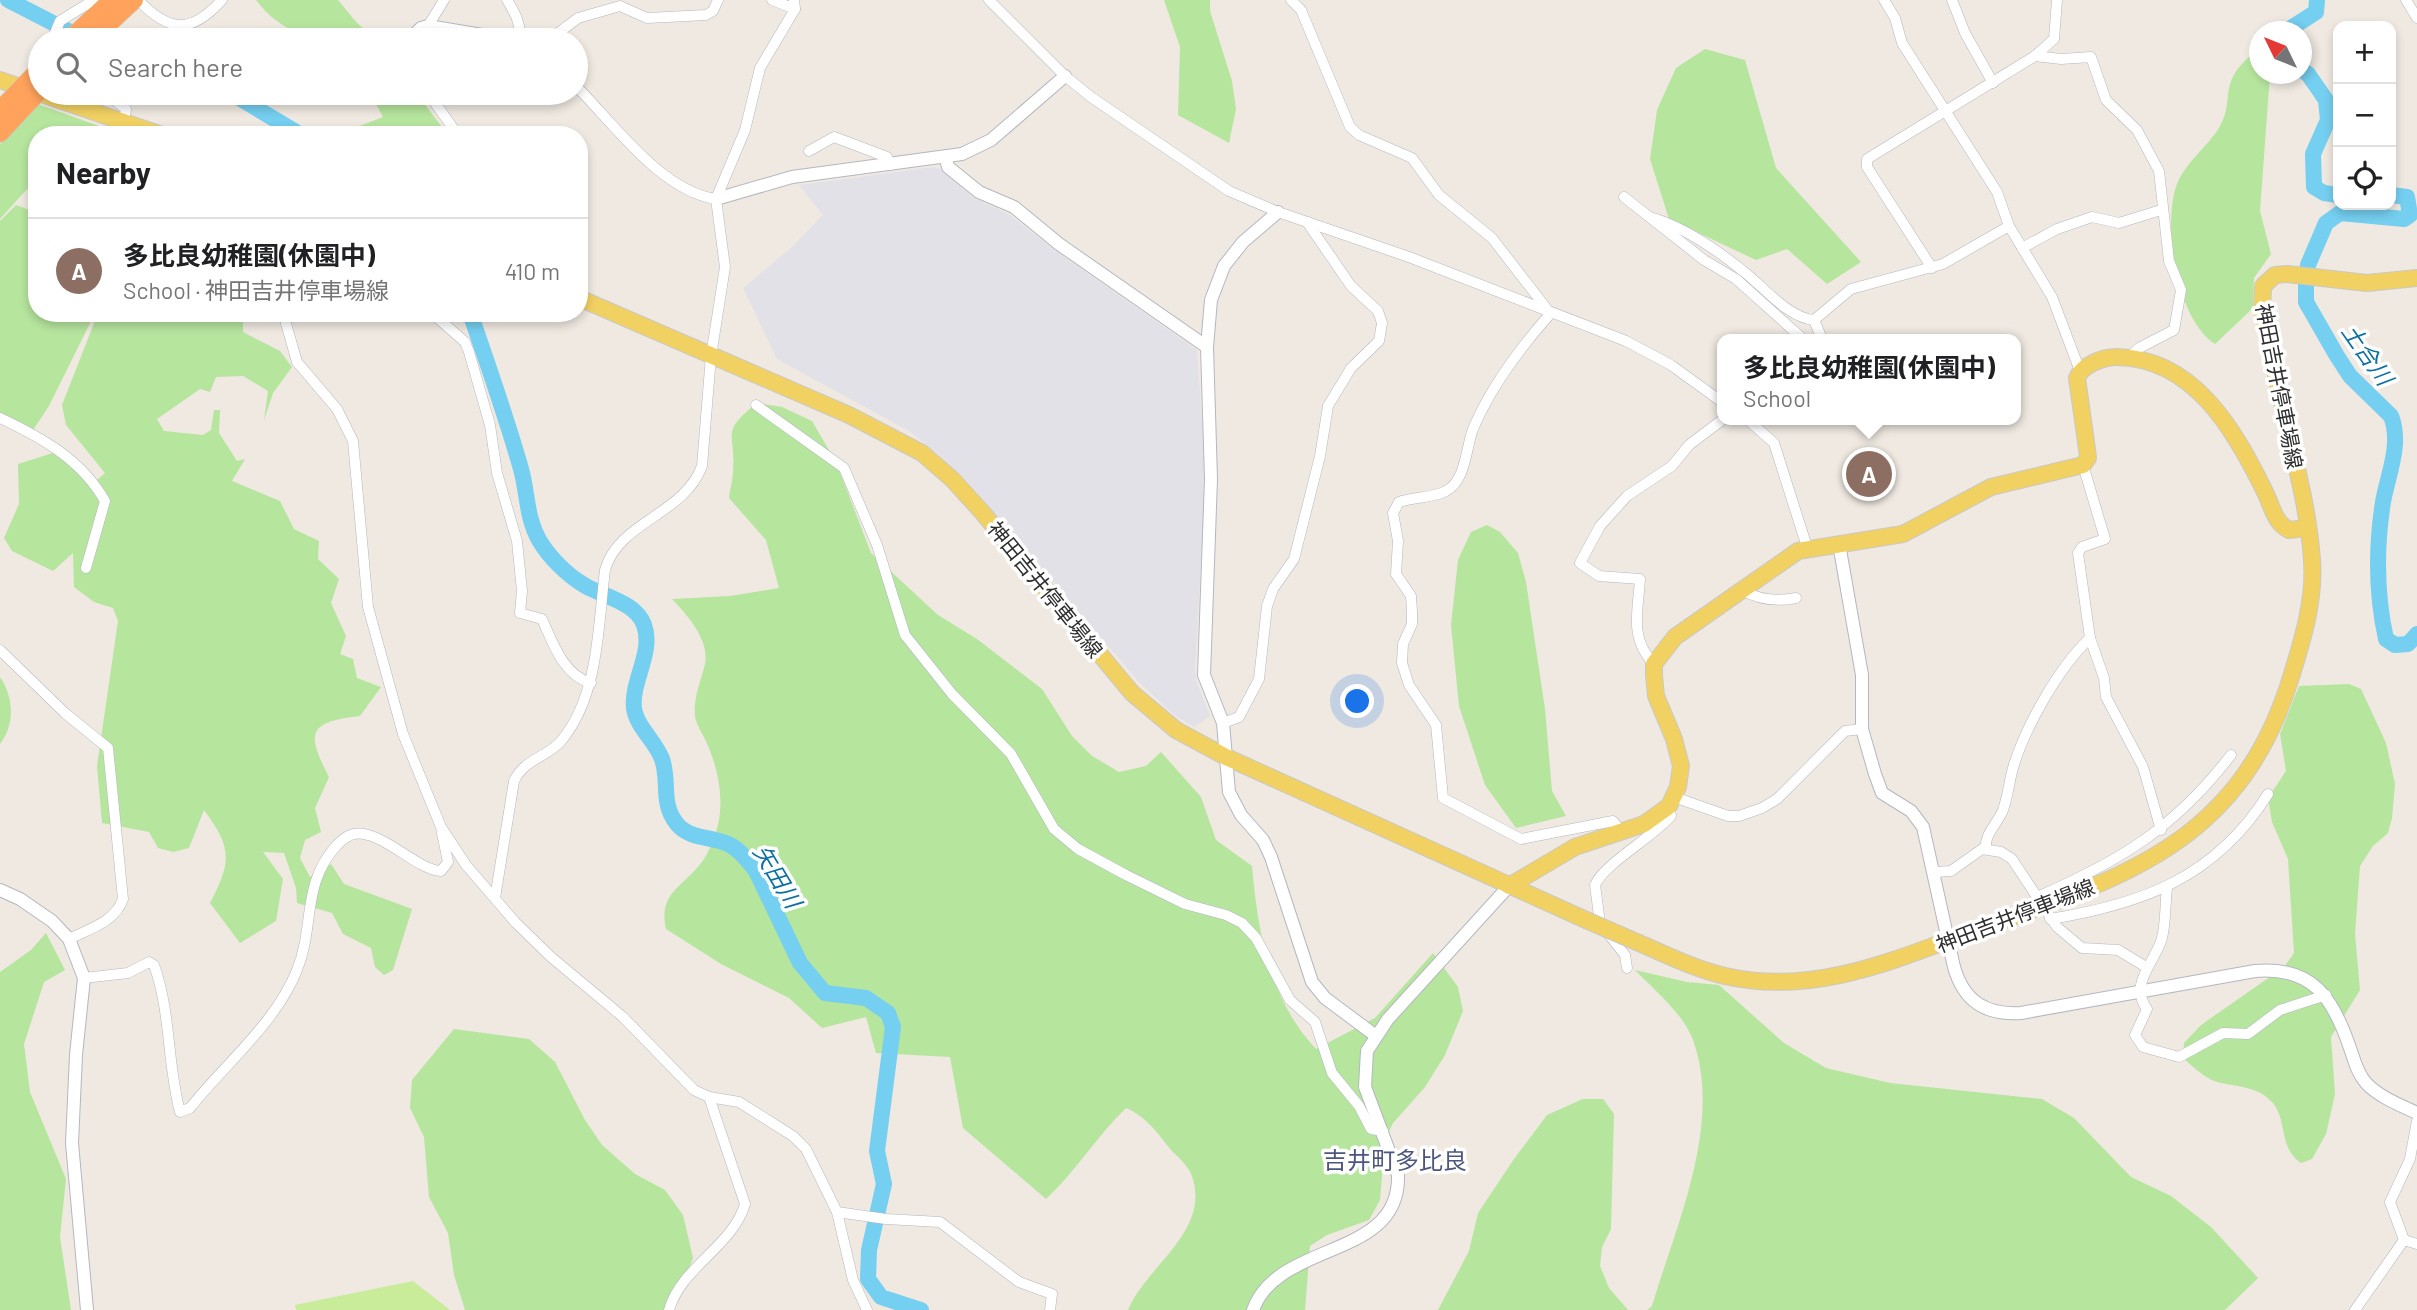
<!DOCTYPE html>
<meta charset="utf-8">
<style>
:root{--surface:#fff;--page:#f2f2f2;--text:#202124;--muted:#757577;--line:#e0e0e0;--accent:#4264fb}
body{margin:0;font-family:Barlow,"Noto Sans JP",sans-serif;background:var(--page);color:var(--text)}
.controls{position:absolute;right:21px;top:21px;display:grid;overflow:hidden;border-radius:14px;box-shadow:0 4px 10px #0003}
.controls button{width:63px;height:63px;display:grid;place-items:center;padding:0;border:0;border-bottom:2px solid var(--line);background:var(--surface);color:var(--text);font:35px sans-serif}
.compass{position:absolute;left:2249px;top:21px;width:63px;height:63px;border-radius:50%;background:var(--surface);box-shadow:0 4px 10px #0003;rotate:313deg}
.you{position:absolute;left:1358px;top:702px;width:24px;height:24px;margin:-18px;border:5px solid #fff;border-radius:50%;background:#1a73e8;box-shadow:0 0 0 10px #1a73e833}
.badge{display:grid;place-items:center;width:46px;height:46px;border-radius:50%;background:var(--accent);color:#fff;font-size:23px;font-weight:700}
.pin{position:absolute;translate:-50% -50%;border:4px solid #fff;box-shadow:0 2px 7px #0006}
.popup{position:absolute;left:1717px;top:334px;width:304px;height:91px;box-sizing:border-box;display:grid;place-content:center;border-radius:14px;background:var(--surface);filter:drop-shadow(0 2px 5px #0005);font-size:23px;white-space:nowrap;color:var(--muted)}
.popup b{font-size:26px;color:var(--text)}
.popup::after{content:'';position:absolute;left:50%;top:100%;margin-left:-14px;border:14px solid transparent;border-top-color:var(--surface)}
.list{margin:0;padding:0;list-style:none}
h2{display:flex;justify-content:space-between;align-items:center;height:91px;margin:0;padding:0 28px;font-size:30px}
h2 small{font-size:23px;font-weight:400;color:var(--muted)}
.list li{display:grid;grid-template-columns:46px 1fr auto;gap:21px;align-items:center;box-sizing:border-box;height:105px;padding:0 28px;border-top:2px solid var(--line)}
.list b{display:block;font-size:26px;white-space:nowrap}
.list p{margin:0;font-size:23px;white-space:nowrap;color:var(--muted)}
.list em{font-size:23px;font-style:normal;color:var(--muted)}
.icon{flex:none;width:38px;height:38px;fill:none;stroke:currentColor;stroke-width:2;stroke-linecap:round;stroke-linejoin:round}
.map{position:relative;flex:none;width:2417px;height:1310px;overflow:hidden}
.search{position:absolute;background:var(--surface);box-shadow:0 4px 10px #0003;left:28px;top:28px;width:560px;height:77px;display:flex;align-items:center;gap:18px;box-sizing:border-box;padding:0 24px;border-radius:38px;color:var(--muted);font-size:26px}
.panel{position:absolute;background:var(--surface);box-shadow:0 4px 10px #0003;left:28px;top:126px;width:560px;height:196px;border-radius:28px}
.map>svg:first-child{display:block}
.industrial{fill:#e3e1e8}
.green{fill:#b6e59e}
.pitch{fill:#c9ec9a}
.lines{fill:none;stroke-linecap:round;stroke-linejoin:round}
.river{stroke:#75cff0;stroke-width:16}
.minor-casing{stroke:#b4b7c1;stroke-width:11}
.tertiary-casing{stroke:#b4b7c1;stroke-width:14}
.primary-casing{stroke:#c9c9c9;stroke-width:18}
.motorway-casing{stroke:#c9c9c9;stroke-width:19}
.minor{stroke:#fff;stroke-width:10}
.tertiary{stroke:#fff;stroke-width:12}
.primary{stroke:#f2d163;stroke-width:16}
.motorway{stroke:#ffa35c;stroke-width:18}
.primary-bridge-casing{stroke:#c9c9c9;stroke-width:18;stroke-linecap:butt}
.motorway-bridge-casing{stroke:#c9c9c9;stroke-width:19;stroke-linecap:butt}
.primary-bridge{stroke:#f2d163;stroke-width:16}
.motorway-bridge{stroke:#ffa35c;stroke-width:18}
.labels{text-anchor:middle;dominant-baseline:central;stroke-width:7;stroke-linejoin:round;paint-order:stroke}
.street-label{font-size:21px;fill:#2e2e2e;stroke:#fff}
.water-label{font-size:23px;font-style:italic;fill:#0d6fa3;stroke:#fff}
.quarter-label{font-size:24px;fill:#4d5680;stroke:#fff}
</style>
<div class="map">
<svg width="2417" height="1310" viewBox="0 0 2417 1310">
<rect width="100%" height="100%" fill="#efe9e1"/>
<!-- industrial -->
<path class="industrial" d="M 934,167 L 940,169 L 974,198 L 1010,215 L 1053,249 L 1197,350 L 1206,477 L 1195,669 L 1197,683 L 1210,716 L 1194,727 L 1174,715 L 1137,680 L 967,481 L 938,454 L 909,431 L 777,359 L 743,288 L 792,247 L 823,215 L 799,185 Z"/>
<!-- green -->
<g class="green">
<path d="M 256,0 L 338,0 C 350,14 364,35 383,40 C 333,40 290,45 256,0 Z"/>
<path d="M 1164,0 L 1210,0 L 1210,11 L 1232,81 L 1236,109 L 1229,143 L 1178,115 L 1180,47 Z"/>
<path d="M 1705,49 L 1745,60 L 1776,168 L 1861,262 L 1827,284 L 1787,249 L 1756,260 L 1669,219 L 1650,159 L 1657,110 L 1676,68 Z"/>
<path d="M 2250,56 L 2259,56 L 2260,74 L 2270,74 L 2260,211 L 2271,254 L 2254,278 L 2253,308 L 2215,344 C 2176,319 2162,224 2177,184 C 2186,162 2207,147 2219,128 C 2236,99 2217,85 2250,56 Z"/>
<path d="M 370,93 L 416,93 L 448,135 L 357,135 L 354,128 L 383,117 Z"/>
<path d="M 35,103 L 124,135 L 37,135 L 37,195 L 27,189 L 0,219 L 0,144 Z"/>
<path d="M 16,205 L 37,213 L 37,313 L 95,313 L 49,406 L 33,430 L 0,415 L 0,221 Z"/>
<path d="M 98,313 L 243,313 L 243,332 L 280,351 L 292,367 L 273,393 L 264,420 L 268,391 L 243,376 L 216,377 L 210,392 L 200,389 L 157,419 L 164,431 L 203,435 L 211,430 L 214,410 L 220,410 L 219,433 L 237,461 L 245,459 L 232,481 L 280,501 L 294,529 L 319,541 L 318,559 L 339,579 L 331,603 L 346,636 L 340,654 L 353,659 L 357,678 L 381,687 L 360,716 C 306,722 307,734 329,777 L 315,808 L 321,832 L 305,840 L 300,858 L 310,877 L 331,864 L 344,884 L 412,909 L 393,970 L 384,975 L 375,967 L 371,948 L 343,934 L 332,913 L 297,903 L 296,888 L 284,853 L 263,852 L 283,879 L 276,921 L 240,943 L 210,903 C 232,861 232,848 204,810 L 189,848 L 173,852 L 158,848 L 149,832 L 102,823 L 97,766 L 118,621 L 113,608 L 94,602 L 74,587 L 73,553 L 53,571 L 12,551 L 4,538 L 19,504 L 18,464 L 56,452 L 92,484 L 105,473 L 66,425 L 62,405 Z"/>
<path d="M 757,403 L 782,407 L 812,421 L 836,462 L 871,553 L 938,615 L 977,639 L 1042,689 L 1072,736 L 1092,756 L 1119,772 L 1146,766 L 1161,752 L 1201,797 L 1216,840 L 1252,866 C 1258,933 1269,999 1316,1049 L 1375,1018 L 1433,953 L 1458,987 L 1463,1011 L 1445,1055 L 1425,1087 L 1393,1123 L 1385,1140 L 1380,1200 L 1369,1220 L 1327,1235 L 1310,1246 L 1305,1310 L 1128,1310 C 1147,1265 1211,1231 1192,1176 C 1189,1167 1179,1158 1172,1151 C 1158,1134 1147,1117 1126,1108 C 1097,1136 1076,1171 1046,1199 L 963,1128 L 950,1057 L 876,1053 L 866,1017 L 822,1028 L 789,998 L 721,964 L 666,929 C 658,893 683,887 701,863 C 708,855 714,839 717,829 C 725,799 718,768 706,741 C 702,733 696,724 695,716 C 693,698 701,681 705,664 C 710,640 687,615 672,599 L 730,596 L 779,588 L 766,540 L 729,498 C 730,489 733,480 733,470 C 736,432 719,433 757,403 Z"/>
<path d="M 1487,525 L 1500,532 L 1518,553 L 1526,582 L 1545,709 L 1552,791 L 1566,816 L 1516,828 L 1485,785 L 1459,706 L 1451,625 L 1458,560 L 1471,532 Z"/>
<path d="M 0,677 C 14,698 15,724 0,744 Z"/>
<path d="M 2349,684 L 2361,689 L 2386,743 L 2395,784 L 2392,818 L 2388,833 L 2373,846 L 2360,866 L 2355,934 L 2360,990 L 2331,1037 L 2335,1094 L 2326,1134 L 2312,1159 L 2301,1163 C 2277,1146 2289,1120 2271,1101 C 2256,1085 2233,1087 2214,1081 C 2203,1076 2192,1066 2183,1058 L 2184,1043 L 2201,1025 L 2284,967 L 2294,953 L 2288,859 L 2272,822 L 2268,798 L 2286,771 L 2280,734 L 2299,686 Z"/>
<path d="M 46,933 L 65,970 L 44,982 L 24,1044 L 30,1092 L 66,1179 L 60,1237 L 71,1310 L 0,1310 L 0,972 L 31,950 Z"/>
<path d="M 1635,970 L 1687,982 L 1719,985 L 1784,1043 L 1826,1068 L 1890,1083 L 2042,1099 L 2074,1118 L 2131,1177 L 2171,1196 L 2211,1227 L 2258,1278 L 2225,1310 L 1647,1310 L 1652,1306 C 1676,1225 1723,1124 1693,1040 C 1683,1013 1654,990 1635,970 Z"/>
<path d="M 454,1029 L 529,1039 L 555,1062 L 585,1120 L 602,1145 L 635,1174 L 665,1190 L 683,1215 L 693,1258 L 673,1310 L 465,1310 L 454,1275 L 448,1233 L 429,1197 L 424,1137 L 410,1108 L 412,1080 Z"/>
<path d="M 1583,1099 L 1603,1099 L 1614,1114 L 1611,1229 L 1602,1247 L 1600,1266 L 1609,1288 L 1628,1310 L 1438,1310 L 1469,1251 L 1478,1213 L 1514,1159 L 1547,1115 Z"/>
</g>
<!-- pitch -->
<path class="pitch" d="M 413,1281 L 450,1310 L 296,1310 L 295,1305 Z"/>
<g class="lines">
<!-- river -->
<g class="river">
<path d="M 8,0 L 84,39"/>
<path d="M 2285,32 L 2316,12 L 2317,0"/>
<path d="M 2302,70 L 2308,74 L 2326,100 L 2328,120 L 2313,154 L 2314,187 L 2324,193 L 2338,195"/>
<path d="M 231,93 L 301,135"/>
<path d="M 2391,195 L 2407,197 L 2410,215 L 2404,219 L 2340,213 L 2326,223 L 2308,265 L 2306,287 L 2306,302 L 2337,356 L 2350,376 L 2391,416 C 2402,444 2388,474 2383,502 C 2376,547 2376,594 2386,639 L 2395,645 L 2408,644 L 2417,634"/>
<path d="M 470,313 C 488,365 506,416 521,469 C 528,494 526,517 539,540 C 549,557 567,575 584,585 C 602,596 636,602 644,625 C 654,652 631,681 634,708 C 636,726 656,742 662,759 C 670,782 660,803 677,824 C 690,840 713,836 730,845 C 740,850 749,862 756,871 L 800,963 L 825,993 L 866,998 L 888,1013 L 893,1027 L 877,1151 L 884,1184 L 869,1250 L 868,1279 L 881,1297 L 921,1310"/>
</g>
<defs>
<g id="minor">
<path d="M 138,0 C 170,33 191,34 222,0"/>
<path d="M 507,0 C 515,13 522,25 519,40"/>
<path d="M 772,0 L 795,9"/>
<path d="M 989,0 L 1065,76 L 1091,97 L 1229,191 L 1278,212 L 1409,257 L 1626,341 L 1671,365 L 1722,402"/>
<path d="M 1291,0 L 1301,10 L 1350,127 L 1359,135 L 1412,158 L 1439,195 L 1492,238 L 1550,313"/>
<path d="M 1884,0 L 1895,18 L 1902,43 L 1997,192 L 2009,226 L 2052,297 L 2080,371"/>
<path d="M 1952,0 L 1965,33 L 1993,83"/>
<path d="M 2406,0 L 2417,18"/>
<path d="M 428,26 L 444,0"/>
<path d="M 52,40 L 60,21 L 94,0"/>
<path d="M 549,40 L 578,18 L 620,6 L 647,18 L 706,15 L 713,11 L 718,0"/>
<path d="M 2035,56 L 2061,59 L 2091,57 L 2106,100 L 2137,130 L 2159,171 L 2169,261 L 2181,290 L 2174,330 L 2139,348 L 2128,358"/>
<path d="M 576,86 C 614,124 661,191 716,199"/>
<path d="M 105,93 L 126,109 L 124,122"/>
<path d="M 428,93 L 458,135"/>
<path d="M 809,151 L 834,137 L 887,157 L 890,165"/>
<path d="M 1624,197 L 1704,260 L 1736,279 L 1803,339"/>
<path d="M 1650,217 C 1684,227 1716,249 1743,271 C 1763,286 1788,318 1814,320 L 1851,289 L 1943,264 L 2009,226"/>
<path d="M 2022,248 L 2057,229 L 2092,217 L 2119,223 L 2161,210"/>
<path d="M 1932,268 L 1867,167 L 1867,159 L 2035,56 L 2054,39 L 2057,0"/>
<path d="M 283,313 L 297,362 L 337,409 L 353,441 L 368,607 L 403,734 L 441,827 L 466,865 L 515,922 L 551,957 L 623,1017 L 694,1090 L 709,1097 L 739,1102 L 793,1136 L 806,1149 L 837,1212 L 853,1280 L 867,1310"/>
<path d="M 432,313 L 465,342 L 469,352 L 490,425 L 497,473 L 517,541 L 522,591 L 520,613 L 542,619 C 553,643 563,675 591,683"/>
<path d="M 1550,314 C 1520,348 1491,386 1473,429 C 1466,447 1466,481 1446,491 C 1433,498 1414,497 1399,502 L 1393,513 L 1398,541 L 1396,574 L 1411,596 L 1412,612 L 1412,624 L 1403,644 L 1402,663 L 1409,685 L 1436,725 L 1443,798 L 1521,839 L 1613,821 L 1621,831"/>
<path d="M 1814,320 L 1822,339"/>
<path d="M 756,405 L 844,468 L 877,545 L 905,635 L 952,694 L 1011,754 L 1054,829 L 1078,849 L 1126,875 L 1185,904 L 1226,915 L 1242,923 L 1256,938 L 1290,1000 L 1315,1022 L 1332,1073 L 1359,1106 L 1371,1129 L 1383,1131"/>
<path d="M 0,418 C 42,438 81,459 105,501 L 86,568"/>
<path d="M 1748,420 L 1774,443 L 1807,547"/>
<path d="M 2083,465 L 2105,539 L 2082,547 L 2078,553 L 2090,638 L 2104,678 L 2106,697 L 2143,767 L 2161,830"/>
<path d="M 1742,590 C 1759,600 1776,602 1796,598"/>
<path d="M 0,650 L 66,714 L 108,748 L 123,899 C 115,922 89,929 69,939"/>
<path d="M 1654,664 C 1629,638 1638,612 1640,579 L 1599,576 L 1580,563 L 1600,526 L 1627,496 L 1672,466 L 1689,445 L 1722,420"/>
<path d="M 1223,723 L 1239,717 L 1259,679 L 1267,606 L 1273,589 L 1294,559 L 1320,456 L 1328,406 L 1351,368 L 1379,341 L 1382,323 L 1378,311 L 1351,286 L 1307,222"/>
<path d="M 1674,797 L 1728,816 L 1739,816 L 1762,808 L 1777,799 L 1845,731 L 1862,729"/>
<path d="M 1986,849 C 1984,834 1998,823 2003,810 C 2008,796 2009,782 2013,768 C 2025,727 2059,667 2090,638"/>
<path d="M 1935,872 L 1951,871 L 1982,849 L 2001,852 L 2012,859 L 2057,927 L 2082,948 L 2118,950 L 2146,967"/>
<path d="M 2167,888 C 2165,904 2166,922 2162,938 C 2156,961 2128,984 2147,1009 L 2135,1035 L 2143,1047 L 2179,1057 L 2223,1033 L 2248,1034 L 2280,1010 L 2326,995"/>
<path d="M 2037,897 C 2120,861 2175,828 2231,755"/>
<path d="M 495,898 L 514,781 C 525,758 547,758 562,740 C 599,694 598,627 605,570 C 619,521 684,515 702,466 L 711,356 L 725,267 L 716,199 L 745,130 L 760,68 L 795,9 L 794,0"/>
<path d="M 2050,919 C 2143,904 2216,877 2268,794"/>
<path d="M 1627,968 L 1625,955 L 1600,923 L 1595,885 C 1604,864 1653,837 1671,816 L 1669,806"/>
<path d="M 84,978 L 128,973 L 149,962 L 154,965 C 171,1012 167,1063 180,1112 L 190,1108 C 225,1064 276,1023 297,970 C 315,926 301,884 337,845 C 342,840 347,835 354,834 C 381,829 418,871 441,871 L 448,862 L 442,833"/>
<path d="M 837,1212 L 886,1219 L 940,1222 L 1019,1282 L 1052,1294 L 1050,1310"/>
<path d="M 2404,1240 L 2390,1202 L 2410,1159 L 2417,1121"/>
<path d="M 2404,1240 L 2417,1244"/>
<path d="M 669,1310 C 681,1267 733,1246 745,1204 L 709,1097"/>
<path d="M 2355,1310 L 2404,1240"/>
</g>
<g id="tertiary">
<path d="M 409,40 L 421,28 L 428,26 L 512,40"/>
<path d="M 946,159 L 948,167 L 979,192 L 1014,207 L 1059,244 L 1207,347"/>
<path d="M 716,199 L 792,177 L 962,154 L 991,140 L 1065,76"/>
<path d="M 1278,212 L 1243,242 L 1224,266 L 1211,300 L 1207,347 L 1211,479 L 1204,675 L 1223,723 L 1229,792 L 1241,815 L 1263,840 L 1271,857 L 1312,982 L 1325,998 L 1376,1036"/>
<path d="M 1839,544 L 1862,675 L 1862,729 L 1875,774 L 1882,793 L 1911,811 L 1923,827 L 1954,967 C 1964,1002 1986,1015 2021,1013 L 2255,971 C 2313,966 2333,998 2350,1048 C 2354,1059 2357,1073 2366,1083 C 2379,1097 2400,1105 2417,1113"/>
<path d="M 0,890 L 20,899 L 52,921 L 69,939 L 84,978 L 76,1055 L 72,1143 L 87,1310"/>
<path d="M 1253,1310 C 1278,1240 1401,1260 1398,1175 L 1365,1087 L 1367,1051 L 1388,1019 L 1509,886"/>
</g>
<g id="primary">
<path d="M 0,80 L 162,135"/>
<path d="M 579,298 L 849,415 L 922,453 L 952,479 L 982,512 L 1132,693 L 1176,730 L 1226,757 L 1586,920"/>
<path d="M 1509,886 L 1575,847 L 1644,824 L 1669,806 L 1678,787 L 1681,766 L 1674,739 L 1656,696 L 1654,675 L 1654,664 L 1675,637 L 1798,551 L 1903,534 L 1991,487 L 2083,465 L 2088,458 L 2087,449 L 2077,378 C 2082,365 2103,357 2117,357 C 2194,358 2235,431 2264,490 C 2272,505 2274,523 2289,530 L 2308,528"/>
<path d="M 1639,943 C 1667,955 1695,969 1725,976 C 1816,997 1898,958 1982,928 C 2131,875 2242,840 2292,674 C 2303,638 2315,599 2312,560 C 2309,516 2298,473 2288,430 C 2279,390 2271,351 2262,311 L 2263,286 L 2275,275 L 2287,274 L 2367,283 L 2417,278"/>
</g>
<g id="motorway">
<path d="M 69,40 L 112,0"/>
<path d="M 91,40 L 134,0"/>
<path d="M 0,110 L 11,99"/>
<path d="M 0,133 L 24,107"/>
</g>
</defs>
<!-- minor casing -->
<use href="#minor" class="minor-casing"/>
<!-- tertiary casing -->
<use href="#tertiary" class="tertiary-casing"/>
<!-- primary casing -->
<use href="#primary" class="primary-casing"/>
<!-- motorway casing -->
<use href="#motorway" class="motorway-casing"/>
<!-- minor -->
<use href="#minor" class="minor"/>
<!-- tertiary -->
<use href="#tertiary" class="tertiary"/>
<!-- primary -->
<use href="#primary" class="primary"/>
<!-- motorway -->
<use href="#motorway" class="motorway"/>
<defs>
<path id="primary-bridge" d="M 1586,920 L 1639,943"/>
<g id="motorway-bridge">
<path d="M 11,99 L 40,69"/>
<path d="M 24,107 L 40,90"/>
</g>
</defs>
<!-- primary-bridge casing -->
<use href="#primary-bridge" class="primary-bridge-casing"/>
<!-- motorway-bridge casing -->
<use href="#motorway-bridge" class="motorway-bridge-casing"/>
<!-- primary-bridge -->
<use href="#primary-bridge" class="primary-bridge"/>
<!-- motorway-bridge -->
<use href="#motorway-bridge" class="motorway-bridge"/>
</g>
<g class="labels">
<!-- street labels -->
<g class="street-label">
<text transform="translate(2280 386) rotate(79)">神田吉井停車場線</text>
<text transform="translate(1046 589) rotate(51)">神田吉井停車場線</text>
<text transform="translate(2015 915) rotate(-21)">神田吉井停車場線</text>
</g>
<!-- water labels -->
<g class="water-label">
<text transform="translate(2368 354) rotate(55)">土合川</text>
<text transform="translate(778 876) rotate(59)">矢田川</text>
</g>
<!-- quarter labels -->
<g class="quarter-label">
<text x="1395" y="1159">吉井町多比良</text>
</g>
</g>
</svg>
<div class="controls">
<button>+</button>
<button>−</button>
<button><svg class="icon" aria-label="locate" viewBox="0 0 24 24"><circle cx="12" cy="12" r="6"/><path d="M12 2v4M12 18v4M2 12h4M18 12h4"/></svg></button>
</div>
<svg class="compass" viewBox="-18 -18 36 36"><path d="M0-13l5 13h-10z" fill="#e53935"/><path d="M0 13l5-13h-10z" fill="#757577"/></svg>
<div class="you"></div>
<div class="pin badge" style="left:1869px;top:474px;background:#8d6e63">A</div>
<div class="popup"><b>多比良幼稚園(休園中)</b>School</div>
<div class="search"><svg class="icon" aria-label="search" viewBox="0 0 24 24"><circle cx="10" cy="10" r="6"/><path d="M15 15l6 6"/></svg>Search here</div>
<section class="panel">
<h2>Nearby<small></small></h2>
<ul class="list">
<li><span class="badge" style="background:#8d6e63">A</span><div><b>多比良幼稚園(休園中)</b><p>School · 神田吉井停車場線</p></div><em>410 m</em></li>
</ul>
</section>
</div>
